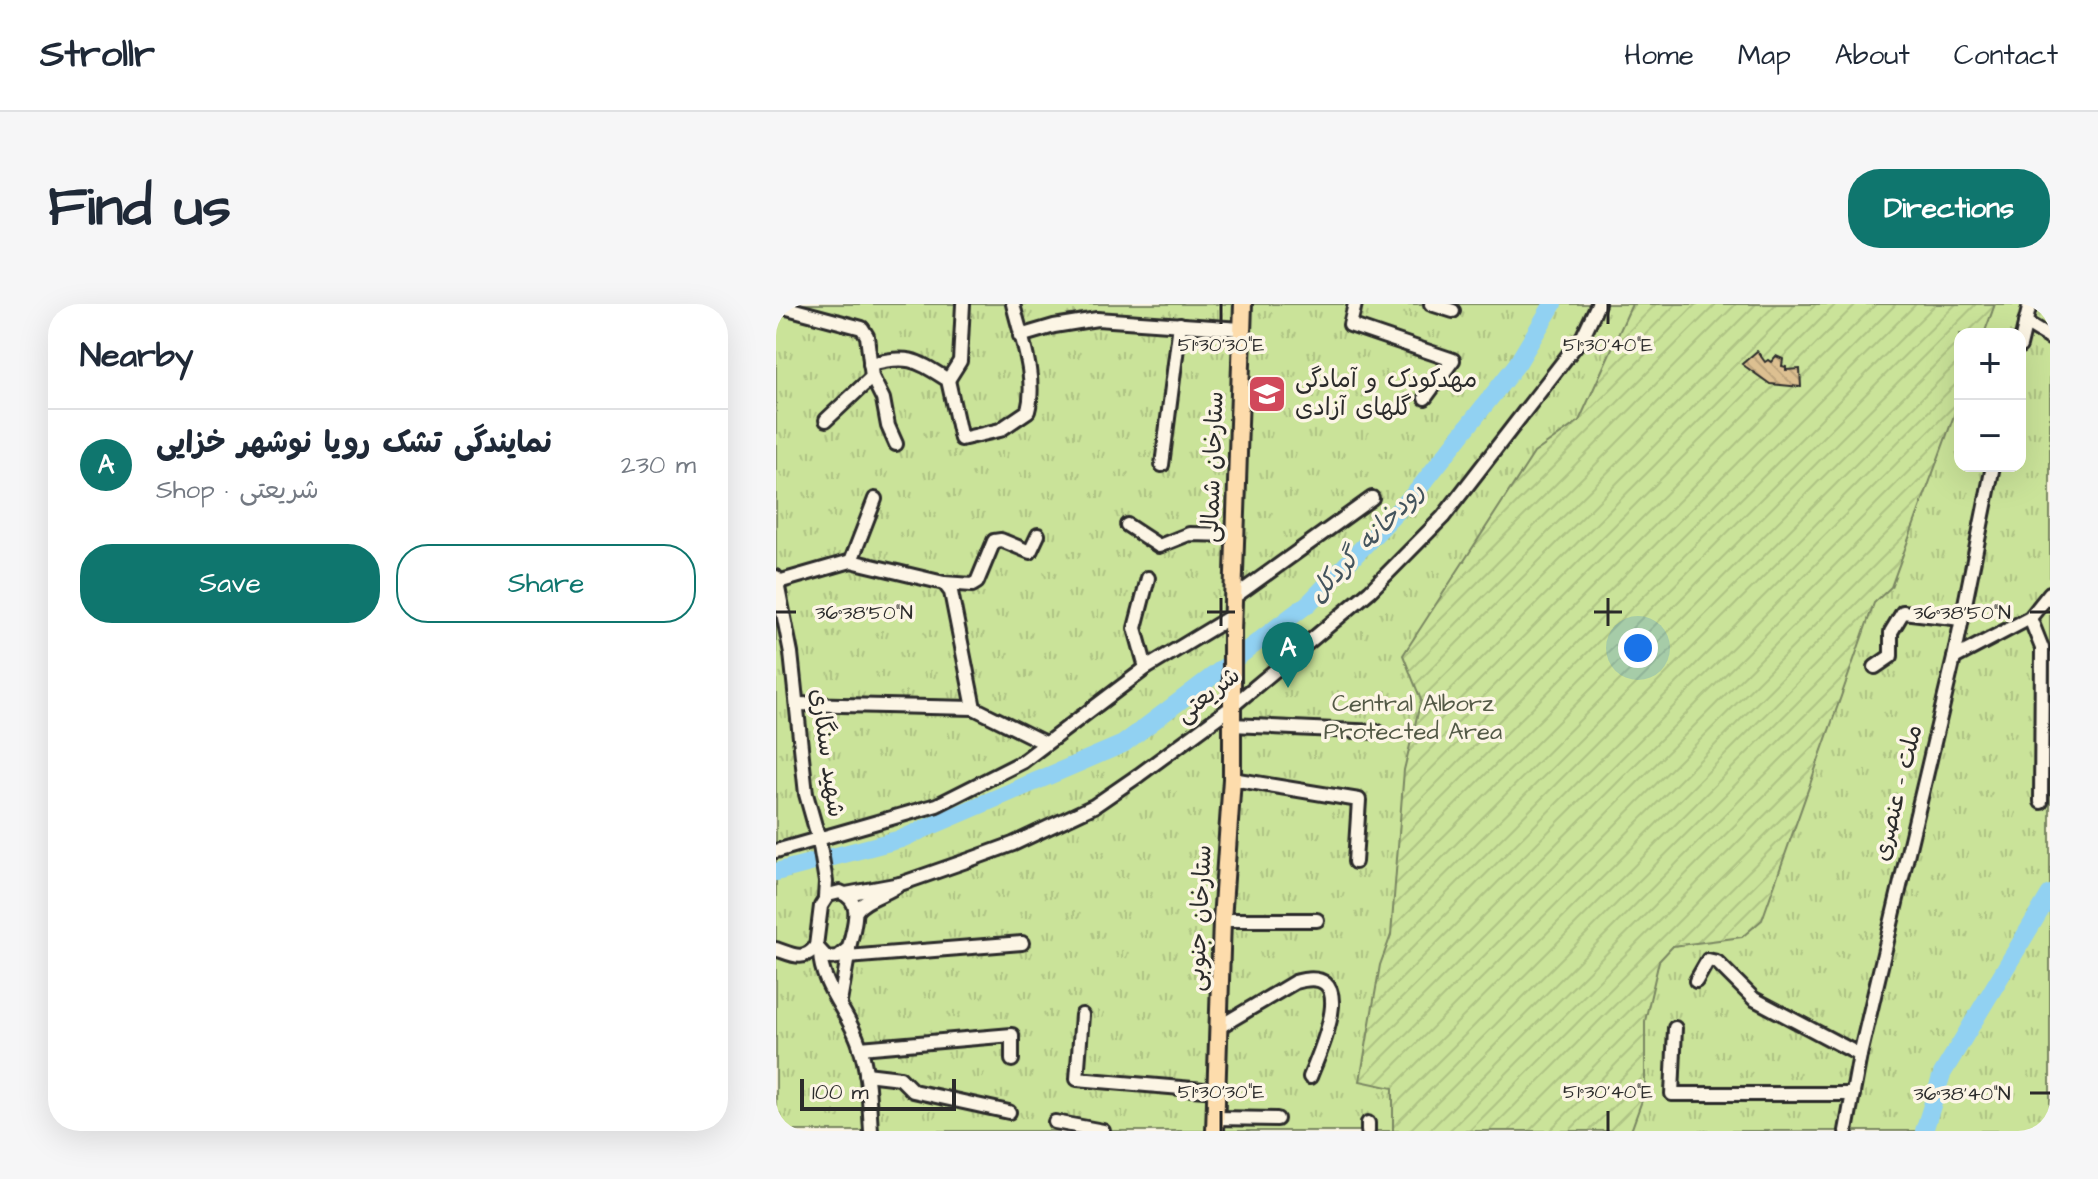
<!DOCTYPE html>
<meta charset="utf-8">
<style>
:root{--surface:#fff;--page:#f6f6f7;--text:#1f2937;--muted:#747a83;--line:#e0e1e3;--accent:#0f766e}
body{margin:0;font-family:"Architects Daughter","Playpen Sans Arabic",sans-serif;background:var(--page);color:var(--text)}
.controls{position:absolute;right:24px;top:24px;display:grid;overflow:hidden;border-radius:16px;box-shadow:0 8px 32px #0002}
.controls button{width:72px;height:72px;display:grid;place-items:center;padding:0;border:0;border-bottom:2px solid var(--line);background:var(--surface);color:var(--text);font:40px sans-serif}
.scale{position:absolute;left:24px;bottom:20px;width:156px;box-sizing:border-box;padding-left:8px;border:4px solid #2b2b2b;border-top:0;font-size:22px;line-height:28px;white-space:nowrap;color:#2b2b2b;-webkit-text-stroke:6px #fcf5e5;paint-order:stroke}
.you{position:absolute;left:862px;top:344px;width:28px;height:28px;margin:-20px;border:6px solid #fff;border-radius:50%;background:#1a73e8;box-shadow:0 0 0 12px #1a73e833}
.badge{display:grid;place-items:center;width:52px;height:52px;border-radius:50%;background:var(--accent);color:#fff;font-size:26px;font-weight:700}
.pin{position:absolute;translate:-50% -66px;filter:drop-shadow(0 2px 4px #0008)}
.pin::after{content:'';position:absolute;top:42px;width:28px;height:24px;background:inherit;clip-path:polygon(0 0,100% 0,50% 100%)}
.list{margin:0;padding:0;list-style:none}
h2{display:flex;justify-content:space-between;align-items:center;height:104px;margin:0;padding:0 32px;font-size:34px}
h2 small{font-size:26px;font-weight:400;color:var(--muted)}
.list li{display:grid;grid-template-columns:52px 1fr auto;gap:24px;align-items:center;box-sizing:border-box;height:112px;padding:0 32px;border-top:2px solid var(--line)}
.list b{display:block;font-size:30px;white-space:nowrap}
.list p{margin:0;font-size:26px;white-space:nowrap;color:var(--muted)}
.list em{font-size:26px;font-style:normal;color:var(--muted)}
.actions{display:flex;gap:16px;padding:24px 32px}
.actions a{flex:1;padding:18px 0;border:2px solid var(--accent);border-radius:32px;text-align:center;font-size:28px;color:var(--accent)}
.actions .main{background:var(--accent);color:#fff}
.map{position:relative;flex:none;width:1274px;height:827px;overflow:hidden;border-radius:32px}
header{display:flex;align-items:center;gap:48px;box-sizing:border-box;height:112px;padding:0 40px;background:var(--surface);border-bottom:2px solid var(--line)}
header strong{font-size:38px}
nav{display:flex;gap:44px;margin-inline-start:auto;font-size:28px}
.intro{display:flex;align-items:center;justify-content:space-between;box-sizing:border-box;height:192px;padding:0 48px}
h1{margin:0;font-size:56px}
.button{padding:20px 36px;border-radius:32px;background:var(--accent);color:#fff;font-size:28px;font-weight:700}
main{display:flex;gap:48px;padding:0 48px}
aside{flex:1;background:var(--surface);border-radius:32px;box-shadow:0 8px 32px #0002}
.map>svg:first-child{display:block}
.park{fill:url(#park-tufts);stroke:#7a8762;stroke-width:2;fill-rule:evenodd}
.garden{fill:url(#garden-furrows);stroke:#7a8762;stroke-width:2}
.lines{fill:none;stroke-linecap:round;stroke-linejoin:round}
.river{stroke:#91d1f2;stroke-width:18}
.building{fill:url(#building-back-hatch);stroke:#2b2b2b;stroke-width:2}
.minor-casing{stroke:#2b2b2b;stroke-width:18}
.major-casing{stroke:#2b2b2b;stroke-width:22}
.minor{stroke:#fcf5e5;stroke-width:12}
.major{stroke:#fddcac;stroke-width:16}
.ticks{fill:none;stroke:#2b2b2b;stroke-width:3}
.labels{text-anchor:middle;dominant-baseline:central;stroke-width:7;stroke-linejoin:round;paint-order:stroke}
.poi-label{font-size:24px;fill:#2b2b2b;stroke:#fcf5e5;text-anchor:start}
.street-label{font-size:24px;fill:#2b2b2b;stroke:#fcf5e5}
.park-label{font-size:24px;fill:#535946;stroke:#fcf5e5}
.water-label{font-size:26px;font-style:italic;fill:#44545d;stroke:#fcf5e5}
.ticks-label{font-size:20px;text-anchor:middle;fill:#2b2b2b;stroke:#fcf5e5;stroke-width:7;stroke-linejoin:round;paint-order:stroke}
</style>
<header>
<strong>Strollr</strong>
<nav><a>Home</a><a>Map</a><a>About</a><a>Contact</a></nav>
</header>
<div class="intro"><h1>Find us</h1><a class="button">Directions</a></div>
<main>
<aside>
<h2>Nearby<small></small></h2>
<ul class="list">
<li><span class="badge">A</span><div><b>نمایندگی تشک رویا نوشهر خزایی</b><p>Shop · شریعتی</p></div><em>230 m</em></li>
</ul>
<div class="actions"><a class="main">Save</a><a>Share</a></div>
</aside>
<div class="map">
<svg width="1274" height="827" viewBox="0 0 1274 827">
<defs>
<pattern id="park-tufts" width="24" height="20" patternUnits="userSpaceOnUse" patternTransform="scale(2)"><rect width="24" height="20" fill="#cae399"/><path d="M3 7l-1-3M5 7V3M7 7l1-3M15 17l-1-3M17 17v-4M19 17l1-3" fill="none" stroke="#aec384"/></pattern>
<pattern id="garden-furrows" width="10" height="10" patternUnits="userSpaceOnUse" patternTransform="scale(2)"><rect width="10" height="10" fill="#cae399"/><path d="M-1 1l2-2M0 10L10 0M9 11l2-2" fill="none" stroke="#aec384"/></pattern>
<pattern id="building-back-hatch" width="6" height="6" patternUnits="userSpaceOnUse" patternTransform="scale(2)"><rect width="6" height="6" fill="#ddc091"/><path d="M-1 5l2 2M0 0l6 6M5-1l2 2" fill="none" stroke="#bea57d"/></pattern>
</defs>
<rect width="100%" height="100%" fill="#fcf5e5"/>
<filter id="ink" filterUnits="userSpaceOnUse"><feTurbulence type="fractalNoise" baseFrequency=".0125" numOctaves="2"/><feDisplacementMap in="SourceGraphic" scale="16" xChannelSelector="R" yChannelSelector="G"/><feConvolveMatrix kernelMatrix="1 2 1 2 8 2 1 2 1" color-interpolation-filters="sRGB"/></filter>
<g filter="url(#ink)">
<!-- park -->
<path class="park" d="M 0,0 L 1274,0 L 1274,827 L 0,827 ZM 1184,30 L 1244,30 L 1244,162 L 1184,162 Z"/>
<!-- garden -->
<path class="garden" d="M 856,0 L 1219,0 L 1208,30 L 1184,30 L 1184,95 L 1115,283 L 1098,299 L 986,616 L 966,633 L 897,642 L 883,657 L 869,717 L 869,788 L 855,827 L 617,827 L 617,784 L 584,777 L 604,661 L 615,631 L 628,466 L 645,396 L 627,351 L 758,149 L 803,117 Z"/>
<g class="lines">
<!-- river -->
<g class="river">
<path d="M 0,568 L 125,535 L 347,440 L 533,299 L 641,187 L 741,60 L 777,0"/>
<path d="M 1148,827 L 1166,770 L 1274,590"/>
</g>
</g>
<!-- building -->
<path class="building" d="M 981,47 L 989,58 L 992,56 L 995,58 L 1000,52 L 1007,55 L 1006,62 L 1010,63 L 1010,66 L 1024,65 L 1025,83 L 994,80 L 970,63 L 966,60 Z"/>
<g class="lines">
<defs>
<g id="minor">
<path d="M 579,0 L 574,21 L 677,56 L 649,94"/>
<path d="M 655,0 L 677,7"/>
<path d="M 0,1 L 86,24 L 91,32 L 96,73 L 107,95 L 112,122 L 120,140"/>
<path d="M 1249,19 L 1274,34"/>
<path d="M 244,32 L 278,22 L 321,15 L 465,25"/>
<path d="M 1244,42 L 1254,0"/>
<path d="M 94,60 C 133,50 140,56 172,76 L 185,135 L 224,126 L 252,107 C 261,73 245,34 237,0"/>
<path d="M 172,76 L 184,57 L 187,0"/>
<path d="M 50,116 L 96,73"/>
<path d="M 386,161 L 404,20"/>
<path d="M 351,221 L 383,242 L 413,230 L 458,231"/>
<path d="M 75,257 L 99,195"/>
<path d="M 0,273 L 15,349 L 30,490 L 43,536 L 50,578 L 49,593"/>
<path d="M 2,278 L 75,257 L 168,279 L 175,288 L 198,404 L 269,439"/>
<path d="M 168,279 L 196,281 L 201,278 L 218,237 L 225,236 L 254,248 L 262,231"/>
<path d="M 457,294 L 596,194"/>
<path d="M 1254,314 L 1266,344 L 1265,498"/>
<path d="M 1178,354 L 1254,314 L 1274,289"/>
<path d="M 1099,363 L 1115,352 L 1115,328 L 1127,308 L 1185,315"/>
<path d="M 370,364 L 359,324 L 372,274"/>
<path d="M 21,400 L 198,404"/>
<path d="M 456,421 L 602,428"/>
<path d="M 456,475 L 583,496 L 579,558"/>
<path d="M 0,547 L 161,501 L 246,458 L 370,364 L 456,312"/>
<path d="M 64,588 C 89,597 77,623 73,644 L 62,653 L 51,654 L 40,642 L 45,602 L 52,591 Z"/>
<path d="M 70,590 L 124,580 L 193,556 L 237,540 L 318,502 L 363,471 L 454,404 L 594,287 L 667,213 L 807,32 L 822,0"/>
<path d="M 80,607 C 89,594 110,591 124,580"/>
<path d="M 446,616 L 541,616"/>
<path d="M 0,645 C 17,651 28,658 40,642"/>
<path d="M 44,649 C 45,682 73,709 83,740 C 93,768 93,798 95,827"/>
<path d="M 71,653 L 246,639"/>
<path d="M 920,677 L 932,656 L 941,658 L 978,695 L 1084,751"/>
<path d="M 64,698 L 73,646"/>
<path d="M 306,711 L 301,775 L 440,787"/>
<path d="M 443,723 L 519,678 C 585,659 545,745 534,773"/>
<path d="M 899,724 L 896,790 L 1077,790"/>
<path d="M 84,744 L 236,731 L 236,756"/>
<path d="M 90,770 L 124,774 L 137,787 L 233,808"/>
<path d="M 439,814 L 501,815"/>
<path d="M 279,818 L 327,827"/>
<path d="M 592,819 L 592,827"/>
<path d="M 1070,827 L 1084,751 L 1178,354 L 1217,162"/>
</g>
<path id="major" d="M 439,827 L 446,616 L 456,475 L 456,328 L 467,0"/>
</defs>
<!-- minor casing -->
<use href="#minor" class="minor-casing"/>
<!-- major casing -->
<use href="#major" class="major-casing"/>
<!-- minor -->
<use href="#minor" class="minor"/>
<!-- major -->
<use href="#major" class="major"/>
</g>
</g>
<!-- ticks -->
<path class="ticks" d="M 445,0 L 445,20M 832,0 L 832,20M 445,294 L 445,322M 832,294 L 832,322M 0,308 L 20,308M 431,308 L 459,308M 818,308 L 846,308M 1254,308 L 1274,308M 1254,789 L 1274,789M 445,807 L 445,827M 832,807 L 832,827"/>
<!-- icons -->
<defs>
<symbol id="school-square" viewBox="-11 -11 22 22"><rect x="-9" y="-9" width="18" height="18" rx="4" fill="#d1495b" stroke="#fcf5e5"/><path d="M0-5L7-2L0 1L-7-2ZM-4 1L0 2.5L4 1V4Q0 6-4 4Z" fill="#fff"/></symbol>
</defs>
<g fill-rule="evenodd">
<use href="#school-square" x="469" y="68" width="44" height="44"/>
</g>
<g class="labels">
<!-- poi labels -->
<g class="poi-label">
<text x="519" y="76">مهدکودک و آمادگی<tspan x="519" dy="28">گلهای آزادی</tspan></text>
</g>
<!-- street labels -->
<g class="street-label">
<text transform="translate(437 163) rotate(-88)">ستارخان شمالی</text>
<text transform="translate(432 391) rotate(-38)">شریعتی</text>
<text transform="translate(51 449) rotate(82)">شهید سنگاری</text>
<text transform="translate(1122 489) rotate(-76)">ملت - عنصری</text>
<text transform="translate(424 614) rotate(-87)">ستارخان جنوبی</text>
</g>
<!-- park labels -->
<g class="park-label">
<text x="637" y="400">Central Alborz<tspan x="637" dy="28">Protected Area</tspan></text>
</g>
<!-- water labels -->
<g class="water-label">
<text transform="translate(590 238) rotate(-46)">رودخانه گردکل</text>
</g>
</g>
<g class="ticks-label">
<text x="445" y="47">51°30'30"E</text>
<text x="832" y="47">51°30'40"E</text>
<text x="88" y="315">36°38'50"N</text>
<text x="1186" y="315">36°38'50"N</text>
<text x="445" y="794">51°30'30"E</text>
<text x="832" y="794">51°30'40"E</text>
<text x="1186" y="796">36°38'40"N</text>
</g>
</svg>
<div class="controls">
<button>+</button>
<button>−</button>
</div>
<div class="scale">100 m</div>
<div class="you"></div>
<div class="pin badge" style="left:512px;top:384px">A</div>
</div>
</main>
